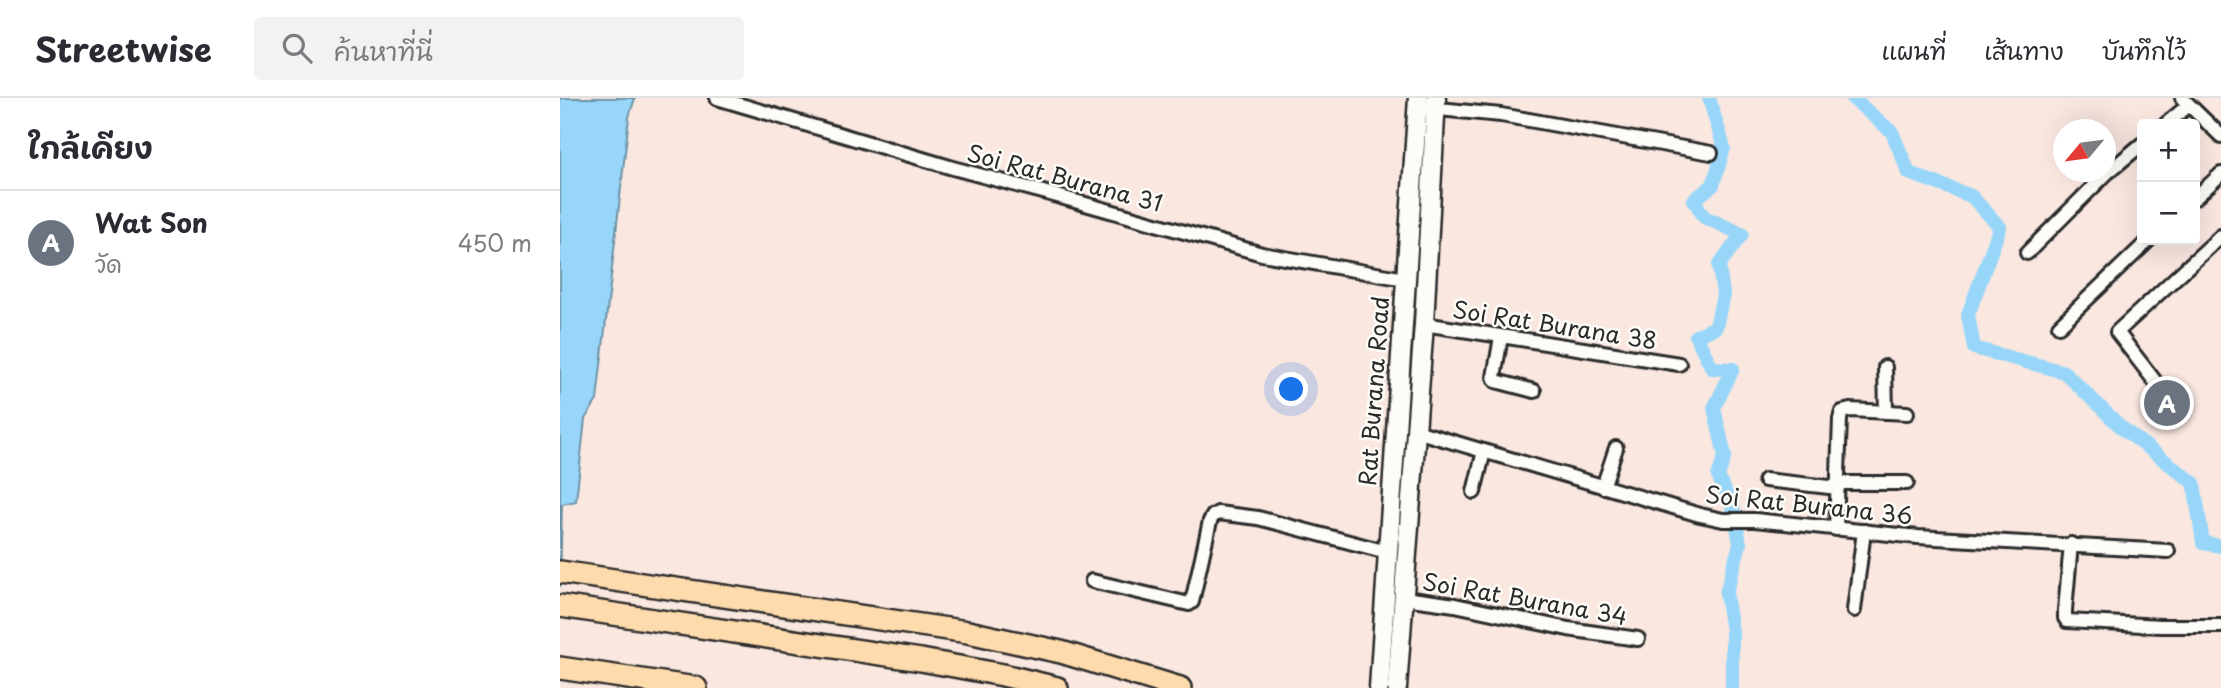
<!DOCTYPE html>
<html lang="th">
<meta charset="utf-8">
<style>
:root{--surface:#fff;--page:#f2f2f3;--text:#2b2b33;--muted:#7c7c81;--line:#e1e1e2;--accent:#d1495b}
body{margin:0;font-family:"Playpen Sans","Playpen Sans Thai",sans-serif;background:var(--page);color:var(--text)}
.controls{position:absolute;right:21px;top:21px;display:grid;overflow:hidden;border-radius:7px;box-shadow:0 7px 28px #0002}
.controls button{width:63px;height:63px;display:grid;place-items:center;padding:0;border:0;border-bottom:2px solid var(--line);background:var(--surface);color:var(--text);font:35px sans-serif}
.compass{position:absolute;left:1493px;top:21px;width:63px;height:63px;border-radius:50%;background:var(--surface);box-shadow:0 7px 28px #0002;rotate:241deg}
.you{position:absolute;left:732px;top:292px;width:24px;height:24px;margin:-18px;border:5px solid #fff;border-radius:50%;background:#1a73e8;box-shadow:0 0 0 10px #1a73e833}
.badge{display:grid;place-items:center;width:46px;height:46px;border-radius:50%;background:var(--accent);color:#fff;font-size:23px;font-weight:700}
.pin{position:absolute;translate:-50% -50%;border:4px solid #fff;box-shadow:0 2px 7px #0006}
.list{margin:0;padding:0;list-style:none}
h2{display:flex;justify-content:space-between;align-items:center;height:91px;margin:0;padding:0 28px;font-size:30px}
h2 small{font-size:23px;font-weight:400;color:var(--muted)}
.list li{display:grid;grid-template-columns:46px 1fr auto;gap:21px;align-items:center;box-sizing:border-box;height:105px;padding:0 28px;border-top:2px solid var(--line)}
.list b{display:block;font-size:26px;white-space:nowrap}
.list p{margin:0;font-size:23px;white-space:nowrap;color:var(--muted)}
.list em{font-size:23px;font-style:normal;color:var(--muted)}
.icon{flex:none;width:38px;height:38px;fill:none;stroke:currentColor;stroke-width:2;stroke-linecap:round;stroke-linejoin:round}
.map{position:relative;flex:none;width:1661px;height:590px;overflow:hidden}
header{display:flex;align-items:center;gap:42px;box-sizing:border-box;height:98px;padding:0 35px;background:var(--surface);border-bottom:2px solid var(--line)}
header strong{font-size:33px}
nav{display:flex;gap:38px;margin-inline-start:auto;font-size:24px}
.search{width:490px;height:63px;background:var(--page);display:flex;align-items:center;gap:18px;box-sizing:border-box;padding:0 24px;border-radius:7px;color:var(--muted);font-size:26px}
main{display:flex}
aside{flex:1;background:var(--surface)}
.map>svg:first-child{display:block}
.water{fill:#98d6f9;stroke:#6c92a7;stroke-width:2}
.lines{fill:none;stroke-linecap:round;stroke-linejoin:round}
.canal{stroke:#98d6f9;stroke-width:14}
.street-casing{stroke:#2b2b2b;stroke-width:18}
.secondary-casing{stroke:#2b2b2b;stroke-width:23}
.highway-casing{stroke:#2b2b2b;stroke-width:26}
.street{stroke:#fdfcf7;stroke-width:12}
.secondary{stroke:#fdfcf7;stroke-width:18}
.highway{stroke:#fedbac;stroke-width:21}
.labels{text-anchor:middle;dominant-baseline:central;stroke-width:5;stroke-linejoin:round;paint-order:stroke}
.street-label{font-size:23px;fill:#2b2b2b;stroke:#fdfcf7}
</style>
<header>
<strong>Streetwise</strong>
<div class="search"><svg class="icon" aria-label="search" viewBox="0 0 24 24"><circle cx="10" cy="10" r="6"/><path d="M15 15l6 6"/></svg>ค้นหาที่นี่</div>
<nav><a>แผนที่</a><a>เส้นทาง</a><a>บันทึกไว้</a></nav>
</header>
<main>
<aside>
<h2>ใกล้เคียง<small></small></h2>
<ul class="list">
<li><span class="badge" style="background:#6b7280">A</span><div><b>Wat Son</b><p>วัด</p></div><em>450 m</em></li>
</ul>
</aside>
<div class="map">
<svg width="1661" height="590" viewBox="0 0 1661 590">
<rect width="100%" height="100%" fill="#f9e7e0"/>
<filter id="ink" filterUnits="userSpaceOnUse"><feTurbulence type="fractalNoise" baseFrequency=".0143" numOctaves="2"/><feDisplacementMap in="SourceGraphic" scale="14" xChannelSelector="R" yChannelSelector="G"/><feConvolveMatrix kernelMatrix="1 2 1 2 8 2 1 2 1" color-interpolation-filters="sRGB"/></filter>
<g filter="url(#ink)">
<!-- water -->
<path class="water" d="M 0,0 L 75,0 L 69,19 L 37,302 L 25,321 L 16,403 L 2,406 L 0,489 Z"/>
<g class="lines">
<!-- canal -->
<g class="canal">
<path d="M 1149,0 L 1164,50 L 1153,87 L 1134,102 L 1144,119 L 1182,136 L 1159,167 L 1163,197 L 1156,229 L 1136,238 L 1152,270 L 1173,271 L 1154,310 L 1165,358 L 1158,378 L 1174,412 L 1180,446 L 1166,495 L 1172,533 L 1172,590"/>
<path d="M 1292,0 L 1332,34 L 1349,75 L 1411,98 L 1440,129 L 1408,217 L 1414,250 L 1504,274 L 1562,330 L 1634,385 L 1643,445 L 1661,448"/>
</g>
<defs>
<g id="street">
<path d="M 157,0 L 393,70 L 483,94 L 702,156 L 845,181"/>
<path d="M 1622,0 L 1661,38"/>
<path d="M 868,10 L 941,17 L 1151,55"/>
<path d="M 1606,26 L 1629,7"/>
<path d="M 1635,100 L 1661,76"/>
<path d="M 1467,155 L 1547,75 L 1582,46"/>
<path d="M 864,226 L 1119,266"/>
<path d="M 1499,228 L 1589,142"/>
<path d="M 941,239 L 934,279 L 936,283 L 974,293"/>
<path d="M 1325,269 L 1326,314"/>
<path d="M 1597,286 L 1557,234 L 1661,138"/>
<path d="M 856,333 L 1140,417 L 1163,422 L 1195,422 L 1358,439 L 1608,453"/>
<path d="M 1205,382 L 1278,390"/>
<path d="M 1278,385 L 1347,385"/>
<path d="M 1043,389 L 1056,350"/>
<path d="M 914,394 L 924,353"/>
<path d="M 1276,431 L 1280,321 L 1282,314 L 1290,312 L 1347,315"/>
<path d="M 1511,446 L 1505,512 L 1505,520 L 1507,523 L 1601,528 L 1661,528"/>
<path d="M 532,483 L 629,506 L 632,504 L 650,423 L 653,418 L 658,415 L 698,420 L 827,454"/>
<path d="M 844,500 L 895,507 L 1008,531 L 1078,541"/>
<path d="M 1294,512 L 1304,433"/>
</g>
<g id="secondary">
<path d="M 819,590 L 858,0"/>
<path d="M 837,590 L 864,226 L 876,0"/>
</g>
<g id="highway">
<path d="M 0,474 L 408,534 L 501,554 L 620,590"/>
<path d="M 0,508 L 361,562 L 443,577 L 497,590"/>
<path d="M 0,570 L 136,590"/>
</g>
</defs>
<!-- street casing -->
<use href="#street" class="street-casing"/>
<!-- secondary casing -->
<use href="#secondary" class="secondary-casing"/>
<!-- highway casing -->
<use href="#highway" class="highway-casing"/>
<!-- street -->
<use href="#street" class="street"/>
<!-- secondary -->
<use href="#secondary" class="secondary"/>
<!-- highway -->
<use href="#highway" class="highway"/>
</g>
</g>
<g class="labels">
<!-- street labels -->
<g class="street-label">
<text transform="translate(505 79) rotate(15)">Soi Rat Burana 31</text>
<text transform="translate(995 226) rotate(9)">Soi Rat Burana 38</text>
<text transform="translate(813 293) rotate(-86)">Rat Burana Road</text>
<text transform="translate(1249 406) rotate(6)">Soi Rat Burana 36</text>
<text transform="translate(965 500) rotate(10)">Soi Rat Burana 34</text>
</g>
</g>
</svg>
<div class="controls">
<button>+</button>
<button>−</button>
</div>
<svg class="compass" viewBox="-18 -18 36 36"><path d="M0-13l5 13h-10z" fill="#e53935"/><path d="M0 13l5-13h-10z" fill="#7c7c81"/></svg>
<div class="you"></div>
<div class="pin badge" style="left:1607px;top:305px;background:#6b7280">A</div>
</div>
</main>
